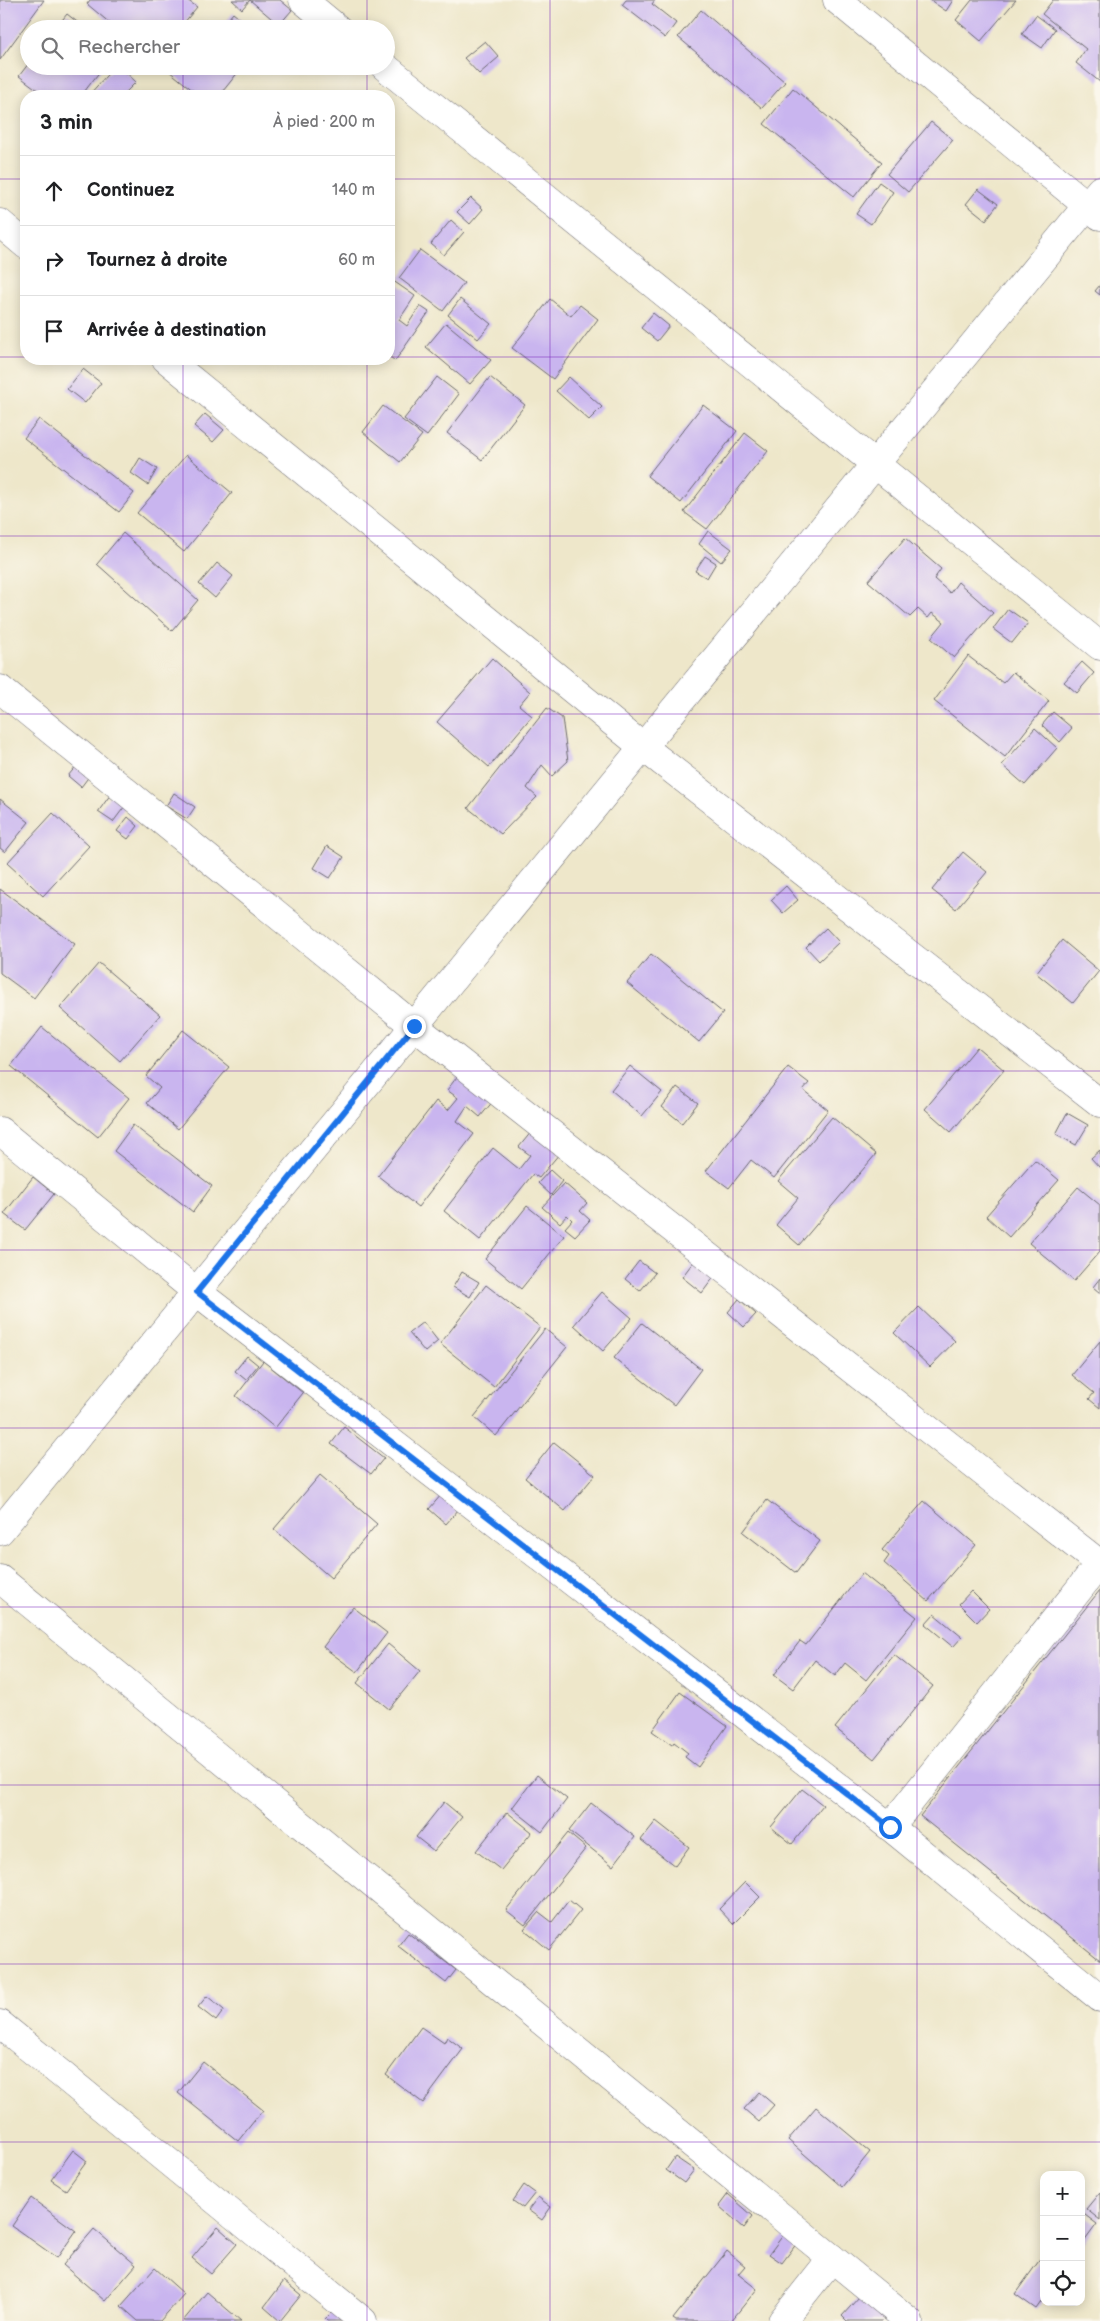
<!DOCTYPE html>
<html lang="fr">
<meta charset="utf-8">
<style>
:root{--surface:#fff;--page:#f2f2f2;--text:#202124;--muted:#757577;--line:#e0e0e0}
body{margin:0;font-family:"Balsamiq Sans",sans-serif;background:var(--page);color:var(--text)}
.controls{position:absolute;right:15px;bottom:15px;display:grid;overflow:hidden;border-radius:10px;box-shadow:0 2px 12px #0003}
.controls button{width:45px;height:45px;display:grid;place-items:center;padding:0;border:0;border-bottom:1px solid var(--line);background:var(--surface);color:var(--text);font:25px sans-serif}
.stop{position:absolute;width:15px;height:15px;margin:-11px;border:4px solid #1a73e8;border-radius:50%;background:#fff}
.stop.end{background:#1a73e8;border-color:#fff;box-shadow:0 1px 5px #0008}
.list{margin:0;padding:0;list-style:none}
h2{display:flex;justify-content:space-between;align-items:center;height:65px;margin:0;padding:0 20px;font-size:21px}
h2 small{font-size:16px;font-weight:400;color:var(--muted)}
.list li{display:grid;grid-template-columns:32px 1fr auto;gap:15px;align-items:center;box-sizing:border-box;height:70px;padding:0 20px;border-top:1px solid var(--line)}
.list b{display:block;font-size:19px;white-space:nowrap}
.list em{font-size:16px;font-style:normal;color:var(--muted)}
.icon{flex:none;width:28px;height:28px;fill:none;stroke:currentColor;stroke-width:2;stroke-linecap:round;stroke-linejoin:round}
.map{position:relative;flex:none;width:1100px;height:2321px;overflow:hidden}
.search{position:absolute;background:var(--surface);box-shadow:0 2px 12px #0003;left:20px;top:20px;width:375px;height:55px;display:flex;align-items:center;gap:12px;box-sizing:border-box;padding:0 18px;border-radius:28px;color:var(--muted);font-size:19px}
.panel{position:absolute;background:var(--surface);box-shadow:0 2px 12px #0003;left:20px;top:90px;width:375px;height:275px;border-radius:20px}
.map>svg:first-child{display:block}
.building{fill:#c9b5ef}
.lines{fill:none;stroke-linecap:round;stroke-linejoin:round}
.minor-casing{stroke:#69676d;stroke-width:29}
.minor{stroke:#fff;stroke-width:28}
.route{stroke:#1a73e8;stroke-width:6}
.grid{fill:none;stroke:#7b2cbf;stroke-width:1;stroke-opacity:0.55}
</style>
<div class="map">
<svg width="1100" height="2321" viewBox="0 0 1100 2321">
<rect width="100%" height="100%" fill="#fbf7ec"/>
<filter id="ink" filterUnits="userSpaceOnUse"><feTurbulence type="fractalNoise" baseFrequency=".02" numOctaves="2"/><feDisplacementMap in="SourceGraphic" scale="10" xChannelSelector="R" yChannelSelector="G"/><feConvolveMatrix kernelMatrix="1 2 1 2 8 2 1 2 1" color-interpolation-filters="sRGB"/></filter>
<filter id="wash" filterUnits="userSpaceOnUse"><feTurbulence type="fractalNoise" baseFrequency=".0096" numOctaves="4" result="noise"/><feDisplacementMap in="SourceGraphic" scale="20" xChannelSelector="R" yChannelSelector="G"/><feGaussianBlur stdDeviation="1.12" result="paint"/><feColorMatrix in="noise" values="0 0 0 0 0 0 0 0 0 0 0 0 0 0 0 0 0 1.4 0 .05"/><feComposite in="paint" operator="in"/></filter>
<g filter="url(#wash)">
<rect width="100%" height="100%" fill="#eee7ca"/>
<g id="blocks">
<!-- building -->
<g class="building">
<path d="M 0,0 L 44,0 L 0,60 Z"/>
<path d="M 90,0 L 187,0 L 197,7 L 179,29 L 117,29 L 87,4 Z"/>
<path d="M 232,0 L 250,0 L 242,9 Z"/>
<path d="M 250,0 L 280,0 L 292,10 L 279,25 Z"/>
<path d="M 626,0 L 655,0 L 652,4 L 676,23 L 665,38 L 622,5 Z"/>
<path d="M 930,0 L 953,0 L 946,11 Z"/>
<path d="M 972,0 L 1016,0 L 981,41 L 956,20 Z"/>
<path d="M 1053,0 L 1100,0 L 1100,82 L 1076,63 L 1086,49 L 1042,14 Z"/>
<path d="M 701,10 L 785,82 L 762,108 L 678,37 Z"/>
<path d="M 233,13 L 253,29 L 220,29 Z"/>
<path d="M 67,14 L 86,29 L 55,29 Z"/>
<path d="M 1036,15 L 1055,29 L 1042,48 L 1022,34 Z"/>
<path d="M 485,41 L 499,57 L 479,74 L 464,58 Z"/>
<path d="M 29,63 L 29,66 L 104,66 L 81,96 L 46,96 L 19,76 Z"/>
<path d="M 115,66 L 119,66 L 136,82 L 122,96 L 88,96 Z"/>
<path d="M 172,66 L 243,66 L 219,96 L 200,96 L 169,71 Z"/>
<path d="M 793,88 L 882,162 L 854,197 L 764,124 Z"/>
<path d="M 931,122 L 953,140 L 908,192 L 887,174 Z"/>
<path d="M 879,182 L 893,192 L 871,224 L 856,214 Z"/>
<path d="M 978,189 L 998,204 L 986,220 L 966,204 Z"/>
<path d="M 471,198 L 483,209 L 470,224 L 457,212 Z"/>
<path d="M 451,220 L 464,232 L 444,255 L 431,244 Z"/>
<path d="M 420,250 L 464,283 L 443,311 L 399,278 Z"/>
<path d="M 389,278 L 415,296 L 399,320 L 407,326 L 420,306 L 429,312 L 395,361 L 389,356 Z"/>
<path d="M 1100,285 L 1100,295 L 1095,291 Z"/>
<path d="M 460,299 L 491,324 L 478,339 L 448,315 Z"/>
<path d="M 550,299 L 571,316 L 580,305 L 598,319 L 553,379 L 512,348 Z"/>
<path d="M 653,313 L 669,326 L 657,341 L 641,328 Z"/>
<path d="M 446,323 L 491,360 L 470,384 L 426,347 Z"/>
<path d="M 83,369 L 101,383 L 85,403 L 67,389 Z"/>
<path d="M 437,377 L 459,394 L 427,436 L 404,419 Z"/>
<path d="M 490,377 L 525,405 L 482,460 L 447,433 Z"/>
<path d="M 569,377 L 602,407 L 589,420 L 556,391 Z"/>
<path d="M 703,405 L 737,431 L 681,503 L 647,476 Z"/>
<path d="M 383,406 L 422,435 L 400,462 L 363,432 Z"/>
<path d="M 205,414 L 224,430 L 213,442 L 194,426 Z"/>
<path d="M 39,419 L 134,493 L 119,512 L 24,438 Z"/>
<path d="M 745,433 L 768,451 L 707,529 L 684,512 Z"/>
<path d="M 186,455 L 232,493 L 184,552 L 137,513 Z"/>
<path d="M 140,458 L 157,469 L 148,485 L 131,473 Z"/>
<path d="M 708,531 L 732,549 L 721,562 L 699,544 Z"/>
<path d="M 123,533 L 198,600 L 172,631 L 97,564 Z"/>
<path d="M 905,538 L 941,569 L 934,579 L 950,593 L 958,582 L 993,613 L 954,658 L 931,638 L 944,622 L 932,613 L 928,618 L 918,609 L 910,617 L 868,581 Z"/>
<path d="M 705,556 L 716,563 L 707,578 L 695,571 Z"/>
<path d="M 217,563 L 233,576 L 215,598 L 199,584 Z"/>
<path d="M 1008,609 L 1028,623 L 1012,643 L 993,629 Z"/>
<path d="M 968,656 L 1003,683 L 1013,672 L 1049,701 L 1005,757 L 934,701 Z"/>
<path d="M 492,658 L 530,692 L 519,705 L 532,716 L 489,767 L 437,722 Z"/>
<path d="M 1082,662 L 1094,673 L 1077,693 L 1064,682 Z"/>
<path d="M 547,708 L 562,718 L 568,761 L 552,776 L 542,765 L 527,788 L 537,797 L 501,834 L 468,808 Z"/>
<path d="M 1053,712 L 1072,728 L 1060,742 L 1042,725 Z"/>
<path d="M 1035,728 L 1057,748 L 1025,785 L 1002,765 Z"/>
<path d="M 77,765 L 90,775 L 81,787 L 68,776 Z"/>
<path d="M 113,791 L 128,802 L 113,822 L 98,812 Z"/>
<path d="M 174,793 L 195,807 L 187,819 L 166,806 Z"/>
<path d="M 0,799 L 29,822 L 5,852 L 0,848 Z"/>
<path d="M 53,813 L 89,846 L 43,896 L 7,863 Z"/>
<path d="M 128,817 L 138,826 L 128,839 L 117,831 Z"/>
<path d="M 327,846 L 344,857 L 330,878 L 314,868 Z"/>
<path d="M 963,852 L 987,872 L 956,909 L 932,890 Z"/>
<path d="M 786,886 L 798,900 L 783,913 L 771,900 Z"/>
<path d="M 0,889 L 75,944 L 34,998 L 0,973 Z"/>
<path d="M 826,928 L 839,942 L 819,961 L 806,947 Z"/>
<path d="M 1062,940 L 1099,971 L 1073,1003 L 1036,973 Z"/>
<path d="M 651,954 L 723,1013 L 699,1042 L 627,983 Z"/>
<path d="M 99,963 L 160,1015 L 120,1061 L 60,1008 Z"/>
<path d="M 42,1027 L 129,1098 L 98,1137 L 11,1066 Z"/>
<path d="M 183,1030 L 229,1067 L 178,1129 L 147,1103 L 160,1088 L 146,1076 Z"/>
<path d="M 977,1047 L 1004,1070 L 951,1132 L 925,1109 Z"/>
<path d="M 630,1066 L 662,1092 L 642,1116 L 611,1090 Z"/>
<path d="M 788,1067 L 809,1083 L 803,1090 L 828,1110 L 774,1178 L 751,1160 L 729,1188 L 706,1171 Z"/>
<path d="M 460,1073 L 494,1100 L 480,1117 L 467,1106 L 457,1121 L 474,1134 L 418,1207 L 378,1176 L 436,1101 L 448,1110 L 458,1098 L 447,1090 Z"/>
<path d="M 677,1087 L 698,1103 L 682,1123 L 662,1107 Z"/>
<path d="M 1067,1113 L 1088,1125 L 1076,1145 L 1056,1134 Z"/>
<path d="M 832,1117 L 876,1154 L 799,1245 L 776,1225 L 798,1198 L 778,1181 Z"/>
<path d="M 133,1125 L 212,1186 L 193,1212 L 114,1151 Z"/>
<path d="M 532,1131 L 560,1153 L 539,1178 L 533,1174 L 480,1240 L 444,1211 L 493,1148 L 519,1169 L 530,1155 L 519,1147 Z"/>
<path d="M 1100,1150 L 1100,1168 L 1091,1158 Z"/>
<path d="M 1035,1160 L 1059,1180 L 1009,1237 L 986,1216 Z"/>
<path d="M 550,1170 L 562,1181 L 551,1195 L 538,1183 Z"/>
<path d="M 33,1177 L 54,1194 L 25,1230 L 4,1214 Z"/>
<path d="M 564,1183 L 587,1203 L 580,1211 L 590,1220 L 575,1236 L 565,1228 L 572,1220 L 567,1215 L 560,1223 L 542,1207 Z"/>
<path d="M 1078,1187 L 1100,1205 L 1100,1251 L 1074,1281 L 1029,1243 Z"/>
<path d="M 527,1206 L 564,1236 L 521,1289 L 485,1259 Z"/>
<path d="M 639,1261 L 655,1273 L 640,1291 L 625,1279 Z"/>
<path d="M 694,1261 L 714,1277 L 702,1293 L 682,1277 Z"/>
<path d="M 462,1272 L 479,1282 L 470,1297 L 453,1287 Z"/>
<path d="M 1100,1278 L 1100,1293 L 1093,1287 Z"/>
<path d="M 486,1285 L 540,1327 L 494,1387 L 440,1344 Z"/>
<path d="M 602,1292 L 632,1318 L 603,1351 L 574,1325 Z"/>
<path d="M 739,1299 L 756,1314 L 744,1327 L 728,1312 Z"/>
<path d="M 919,1307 L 955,1341 L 930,1367 L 894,1333 Z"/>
<path d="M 423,1322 L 438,1341 L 425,1352 L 409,1333 Z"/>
<path d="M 642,1323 L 701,1369 L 674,1405 L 614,1358 Z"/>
<path d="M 545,1329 L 567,1347 L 496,1436 L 474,1417 Z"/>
<path d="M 1100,1341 L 1100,1408 L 1089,1399 L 1094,1393 L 1072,1375 Z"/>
<path d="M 247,1356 L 258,1365 L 246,1380 L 235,1371 Z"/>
<path d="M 263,1361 L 303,1393 L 275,1428 L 236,1396 Z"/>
<path d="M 344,1427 L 384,1458 L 371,1474 L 331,1444 Z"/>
<path d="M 554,1442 L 595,1475 L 565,1511 L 525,1478 Z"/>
<path d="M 320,1475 L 377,1524 L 331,1578 L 274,1529 Z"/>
<path d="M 442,1494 L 459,1509 L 446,1524 L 429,1509 Z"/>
<path d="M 767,1500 L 820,1541 L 796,1573 L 743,1532 Z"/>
<path d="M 924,1501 L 976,1545 L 928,1601 L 884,1563 L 889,1556 L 882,1550 Z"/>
<path d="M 862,1573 L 917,1617 L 866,1680 L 845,1663 L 835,1676 L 815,1660 L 793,1689 L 774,1675 L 800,1641 L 806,1645 Z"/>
<path d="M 1100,1590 L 1100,1960 L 920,1816 Z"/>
<path d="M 971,1591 L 989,1609 L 977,1622 L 959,1604 Z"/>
<path d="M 353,1607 L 387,1633 L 357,1672 L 323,1647 Z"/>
<path d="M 934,1614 L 962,1637 L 953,1647 L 925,1624 Z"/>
<path d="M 388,1644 L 420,1671 L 389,1709 L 357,1683 Z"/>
<path d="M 894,1655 L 933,1686 L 874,1759 L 835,1728 Z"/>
<path d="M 680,1692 L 727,1726 L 698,1767 L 685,1757 L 688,1753 L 674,1742 L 672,1745 L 652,1731 Z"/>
<path d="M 537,1775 L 567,1799 L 542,1832 L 512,1808 Z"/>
<path d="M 802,1789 L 823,1805 L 792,1844 L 771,1827 Z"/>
<path d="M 444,1802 L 462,1817 L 434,1851 L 416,1837 Z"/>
<path d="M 591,1803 L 635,1837 L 613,1866 L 569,1831 Z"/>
<path d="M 507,1812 L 532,1832 L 501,1870 L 476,1851 Z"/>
<path d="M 656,1821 L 689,1847 L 675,1866 L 641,1840 Z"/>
<path d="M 568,1833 L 586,1848 L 525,1925 L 506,1910 Z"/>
<path d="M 745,1882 L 760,1897 L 733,1924 L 719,1909 Z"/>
<path d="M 569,1900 L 581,1910 L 549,1950 L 524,1929 L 539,1912 L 552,1922 Z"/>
<path d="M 408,1933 L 456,1970 L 446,1983 L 398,1946 Z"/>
<path d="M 207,1996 L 224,2010 L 216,2021 L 198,2007 Z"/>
<path d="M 421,2027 L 444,2043 L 447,2037 L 463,2049 L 423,2103 L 386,2075 Z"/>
<path d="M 203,2062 L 263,2110 L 238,2141 L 178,2093 Z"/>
<path d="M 759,2092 L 774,2105 L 759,2122 L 744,2109 Z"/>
<path d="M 816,2107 L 870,2152 L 842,2187 L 788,2140 Z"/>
<path d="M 73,2150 L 87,2161 L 66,2190 L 51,2180 Z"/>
<path d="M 675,2157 L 694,2170 L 684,2183 L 666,2170 Z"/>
<path d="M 524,2185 L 535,2193 L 523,2208 L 513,2201 Z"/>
<path d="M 1100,2192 L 1100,2220 L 1086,2209 Z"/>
<path d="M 728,2194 L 753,2216 L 744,2228 L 719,2206 Z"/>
<path d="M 538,2197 L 551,2207 L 542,2220 L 528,2210 Z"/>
<path d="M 31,2198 L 76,2231 L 57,2258 L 12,2226 Z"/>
<path d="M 1081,2212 L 1097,2224 L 1081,2246 Z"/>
<path d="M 218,2227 L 237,2244 L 211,2274 L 192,2258 Z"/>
<path d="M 94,2229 L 136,2265 L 105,2301 L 63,2265 Z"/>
<path d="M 784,2234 L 797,2243 L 782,2263 L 769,2254 Z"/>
<path d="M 727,2251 L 745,2266 L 738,2274 L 757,2289 L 731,2321 L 676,2321 L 673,2319 Z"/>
<path d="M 1044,2254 L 1044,2298 L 1036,2309 L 1015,2294 Z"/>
<path d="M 155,2268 L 184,2294 L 160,2321 L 138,2321 L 121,2306 Z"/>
<path d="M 284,2281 L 301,2295 L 280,2321 L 264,2307 Z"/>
<path d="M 207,2292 L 241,2321 L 183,2321 Z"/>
<path d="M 859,2297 L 884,2319 L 882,2321 L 847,2321 L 842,2316 Z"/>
<path d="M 336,2308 L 348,2321 L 327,2321 L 325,2319 Z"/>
</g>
</g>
</g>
<g filter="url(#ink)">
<use href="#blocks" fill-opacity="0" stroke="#69676d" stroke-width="1"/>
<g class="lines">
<defs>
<g id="minor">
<path d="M 303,0 L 338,29"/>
<path d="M 837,0 L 1100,216"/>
<path d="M 384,66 L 1100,646"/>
<path d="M 0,223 L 26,245"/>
<path d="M 166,359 L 643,747 L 1100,1103"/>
<path d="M 0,689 L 414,1026 L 1100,1564"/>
<path d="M 0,1131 L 197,1292 L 890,1827 L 1100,1998"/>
<path d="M 0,1531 L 1100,190"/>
<path d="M 0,1579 L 909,2321"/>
<path d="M 890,1827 L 1100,1563"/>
<path d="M 0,2024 L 363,2321"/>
<path d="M 782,2321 L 832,2258"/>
</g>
</defs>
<!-- minor casing -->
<use href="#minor" class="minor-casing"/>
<!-- minor -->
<use href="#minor" class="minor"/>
</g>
</g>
<g class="lines" filter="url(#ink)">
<!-- route -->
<path class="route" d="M 414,1026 L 197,1292 L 890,1827"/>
</g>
<!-- grid -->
<path class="grid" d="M 183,0 L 183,29M 367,0 L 367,29M 550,0 L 550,2321M 733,0 L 733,2321M 917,0 L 917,2321M 183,66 L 183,96M 367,66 L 367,96M 0,179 L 26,179M 389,179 L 1100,179M 0,357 L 26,357M 389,357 L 1100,357M 183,359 L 183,2321M 367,359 L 367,2321M 0,536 L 1100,536M 0,714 L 1100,714M 0,893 L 1100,893M 0,1071 L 1100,1071M 0,1250 L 1100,1250M 0,1428 L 1100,1428M 0,1607 L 1100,1607M 0,1785 L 1100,1785M 0,1964 L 1100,1964M 0,2142 L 1100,2142"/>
</svg>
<div class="controls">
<button>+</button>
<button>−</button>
<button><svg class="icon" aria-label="locate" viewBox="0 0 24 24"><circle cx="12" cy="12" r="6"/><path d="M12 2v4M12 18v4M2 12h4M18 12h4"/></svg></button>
</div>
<div class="stop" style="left:890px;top:1827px"></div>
<div class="stop end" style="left:414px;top:1026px"></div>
<div class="search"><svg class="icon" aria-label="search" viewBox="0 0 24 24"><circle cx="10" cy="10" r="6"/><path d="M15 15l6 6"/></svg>Rechercher</div>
<section class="panel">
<h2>3 min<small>À pied · 200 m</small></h2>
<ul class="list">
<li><svg class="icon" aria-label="ahead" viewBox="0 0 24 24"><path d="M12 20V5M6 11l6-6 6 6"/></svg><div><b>Continuez</b></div><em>140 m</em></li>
<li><svg class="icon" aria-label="right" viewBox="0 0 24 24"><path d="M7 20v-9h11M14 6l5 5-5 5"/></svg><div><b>Tournez à droite</b></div><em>60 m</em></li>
<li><svg class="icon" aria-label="arrive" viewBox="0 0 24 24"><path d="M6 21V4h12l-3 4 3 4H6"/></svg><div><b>Arrivée à destination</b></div></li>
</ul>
</section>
</div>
